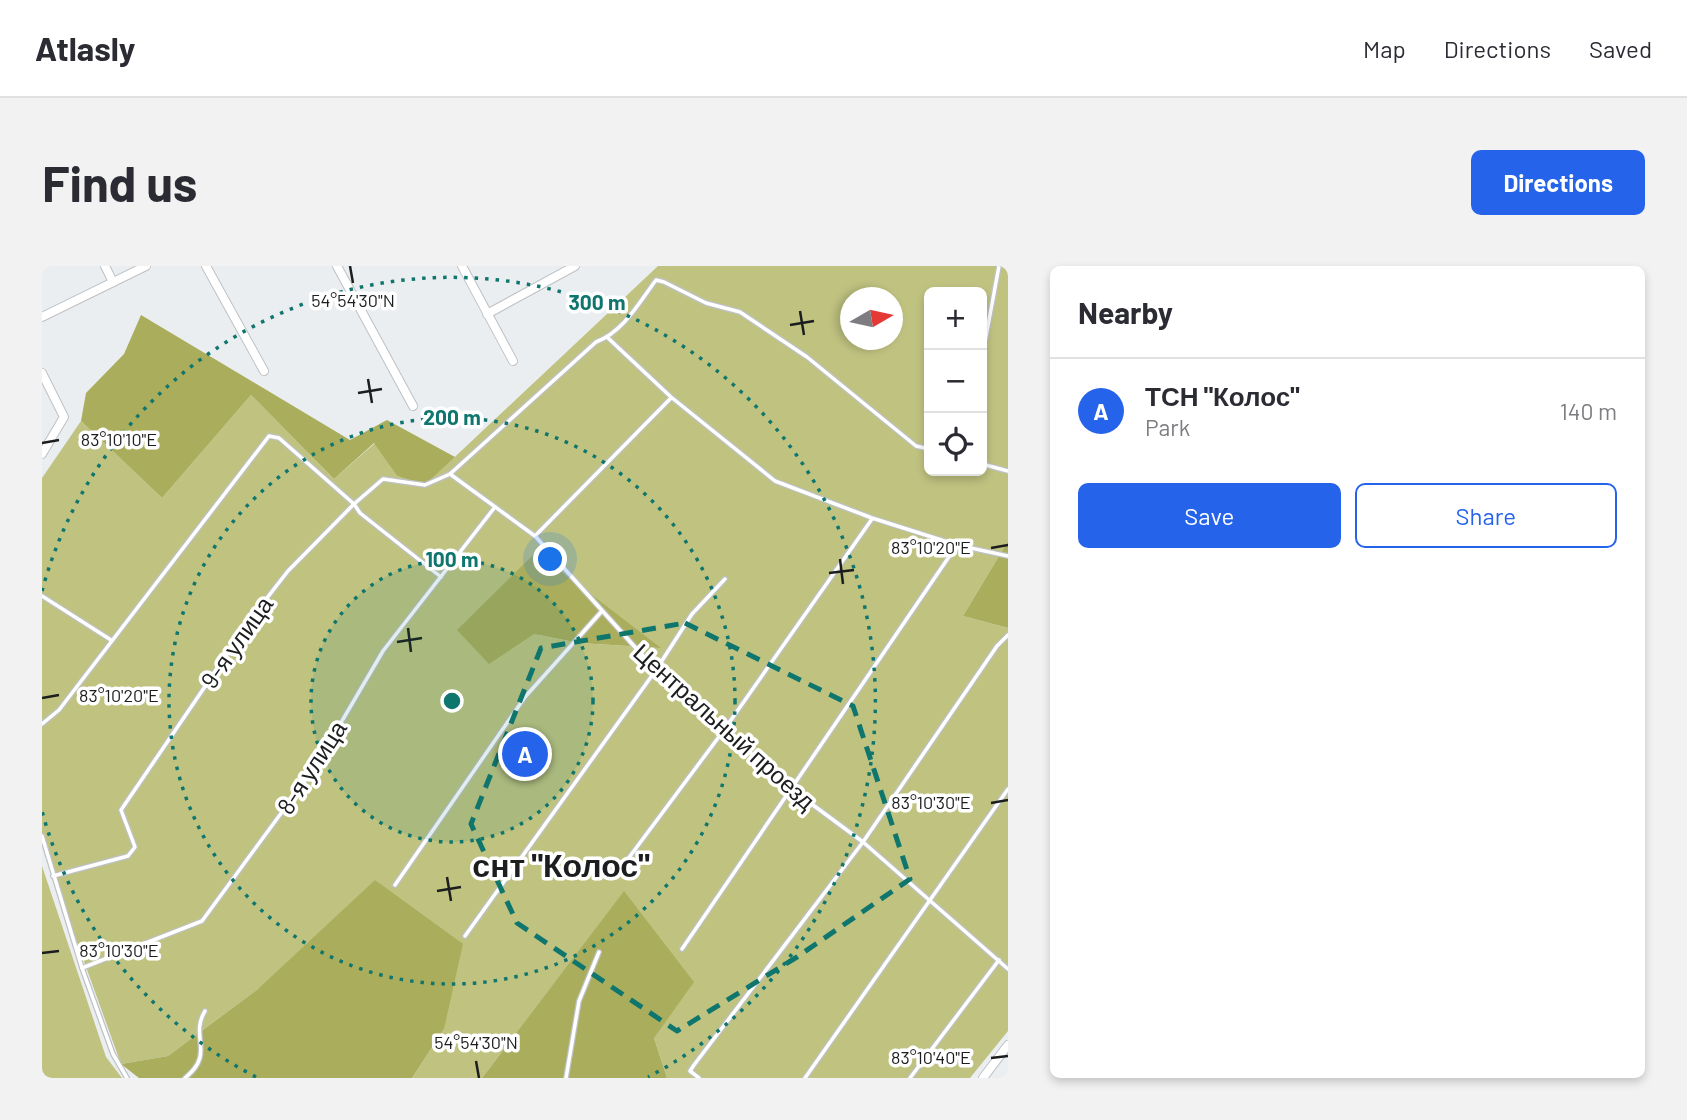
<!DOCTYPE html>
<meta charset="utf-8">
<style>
:root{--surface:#fff;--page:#f2f2f3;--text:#2b2b33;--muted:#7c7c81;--line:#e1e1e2;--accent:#2563eb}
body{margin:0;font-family:Barlow,sans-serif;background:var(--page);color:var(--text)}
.controls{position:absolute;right:21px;top:21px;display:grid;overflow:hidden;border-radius:10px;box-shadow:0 4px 10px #0003}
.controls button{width:63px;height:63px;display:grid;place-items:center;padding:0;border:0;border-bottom:2px solid var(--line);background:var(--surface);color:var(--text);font:35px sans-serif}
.compass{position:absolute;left:798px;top:21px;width:63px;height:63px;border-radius:50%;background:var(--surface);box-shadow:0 4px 10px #0003;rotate:81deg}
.you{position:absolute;left:509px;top:294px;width:24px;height:24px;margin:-18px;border:5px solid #fff;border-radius:50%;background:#1a73e8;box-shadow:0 0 0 10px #1a73e833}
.badge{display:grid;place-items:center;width:46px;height:46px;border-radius:50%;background:var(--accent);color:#fff;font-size:23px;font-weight:700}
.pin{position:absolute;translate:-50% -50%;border:4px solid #fff;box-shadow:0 2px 7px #0006}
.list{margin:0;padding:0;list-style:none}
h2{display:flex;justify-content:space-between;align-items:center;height:91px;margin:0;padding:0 28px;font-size:30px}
h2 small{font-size:23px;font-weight:400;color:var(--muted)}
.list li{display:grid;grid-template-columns:46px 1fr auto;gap:21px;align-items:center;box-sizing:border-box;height:105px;padding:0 28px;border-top:2px solid var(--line)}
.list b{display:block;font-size:26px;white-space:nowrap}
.list p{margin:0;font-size:23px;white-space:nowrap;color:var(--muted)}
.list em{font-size:23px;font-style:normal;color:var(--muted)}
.actions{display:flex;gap:14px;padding:21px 28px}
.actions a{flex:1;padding:16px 0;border:2px solid var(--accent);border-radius:10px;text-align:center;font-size:24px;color:var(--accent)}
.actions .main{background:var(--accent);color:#fff}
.icon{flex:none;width:38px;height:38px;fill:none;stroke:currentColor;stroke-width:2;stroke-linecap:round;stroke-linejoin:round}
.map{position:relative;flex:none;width:966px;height:812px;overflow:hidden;border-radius:10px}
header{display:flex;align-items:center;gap:42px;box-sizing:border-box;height:98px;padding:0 35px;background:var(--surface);border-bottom:2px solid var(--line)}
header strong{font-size:33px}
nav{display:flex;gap:38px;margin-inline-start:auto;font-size:24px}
.intro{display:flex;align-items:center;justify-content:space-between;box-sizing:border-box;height:168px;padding:0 42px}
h1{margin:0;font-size:49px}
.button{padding:18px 32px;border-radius:10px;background:var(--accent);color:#fff;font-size:24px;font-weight:700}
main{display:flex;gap:42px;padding:0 42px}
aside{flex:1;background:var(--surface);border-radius:10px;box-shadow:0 4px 10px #0003}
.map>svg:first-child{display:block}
.green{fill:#c0c380;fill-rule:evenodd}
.forest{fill:#aaad5b}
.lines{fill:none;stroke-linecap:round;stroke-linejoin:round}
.lane-casing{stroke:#bec1c4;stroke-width:6}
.street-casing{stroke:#bec1c4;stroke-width:10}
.lane{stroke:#fff;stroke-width:3.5}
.street{stroke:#fff;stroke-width:8}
.marked{fill:none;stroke:#0f766e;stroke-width:5;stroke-dasharray:14 9;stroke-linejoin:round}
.ticks{fill:none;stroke:#1c1d1e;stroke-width:2.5}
.ring{fill:none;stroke:#0f766e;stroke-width:3.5;stroke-dasharray:3.5 7}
.labels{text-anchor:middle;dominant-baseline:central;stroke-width:7;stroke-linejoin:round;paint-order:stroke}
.street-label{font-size:24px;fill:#1c1d1e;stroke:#fff}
.district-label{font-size:32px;font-weight:bold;fill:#1c1d1e;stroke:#fff}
.ticks-label{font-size:18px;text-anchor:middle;fill:#1c1d1e;stroke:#fff;stroke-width:7;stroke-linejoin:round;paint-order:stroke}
.centre{fill:#0f766e;stroke:#fff;stroke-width:3.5}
.ring-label{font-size:21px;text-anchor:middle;font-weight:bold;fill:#0f766e;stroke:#fff;stroke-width:7;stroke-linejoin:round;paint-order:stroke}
</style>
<header>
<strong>Atlasly</strong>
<nav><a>Map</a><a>Directions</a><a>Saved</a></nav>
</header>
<div class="intro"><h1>Find us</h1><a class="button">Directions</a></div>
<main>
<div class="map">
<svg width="966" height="812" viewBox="0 0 966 812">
<rect width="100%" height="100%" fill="#ebeef1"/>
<!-- green -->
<g class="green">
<path d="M 616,0 L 966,0 L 966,275 L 921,350 L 966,362 L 966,765 L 928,812 L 625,812 L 612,772 L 582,626 L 440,812 L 370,812 L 402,763 L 216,723 L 126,790 L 79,798 L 0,579 L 0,212 L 39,155 L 120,232 L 209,129 L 292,213 L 333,177 L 355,210 L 383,219 ZM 887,26 L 940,26 L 940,205 L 887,205 ZM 808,32 L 850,32 L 850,74 L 808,74 ZM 492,368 L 618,382 L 537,377 Z"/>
<path d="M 0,600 L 64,791 L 80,812 L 0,812 Z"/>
</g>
<!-- forest -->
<g class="forest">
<path d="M 99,49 L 308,174 L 345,154 L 413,191 L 383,219 L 355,210 L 332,177 L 292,213 L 209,129 L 120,232 L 39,155 L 44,127 L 82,88 Z"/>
<path d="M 966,275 L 966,362 L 921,350 Z"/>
<path d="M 494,286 L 619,382 L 537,377 L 492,368 L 447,398 L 415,364 Z"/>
<path d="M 333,614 L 421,678 L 402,763 L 370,812 L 97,812 L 79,798 L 126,790 L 216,723 Z"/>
<path d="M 582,625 L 652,716 L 612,772 L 625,812 L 440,812 Z"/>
</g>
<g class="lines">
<defs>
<g id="lane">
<path d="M 566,72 L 629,131 L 733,215 L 830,252 L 915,279 L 966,290"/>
<path d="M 940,92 L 957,0"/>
<path d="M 940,198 L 966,205"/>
<path d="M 408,208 L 493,270 L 610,400 L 748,522 L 821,576 L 966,703"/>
<path d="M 493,270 L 629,132"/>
<path d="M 0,330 L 69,374"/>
<path d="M 0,458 L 17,444 L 227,170 L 237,172 L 312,238 L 318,247 L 399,311"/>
<path d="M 0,570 L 40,702 L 71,788 L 85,812"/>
<path d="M 574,609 L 682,464 L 830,253"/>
<path d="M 11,610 L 86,590 L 93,581 L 79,544 L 211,350 L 246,305 L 312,238 L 341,213 L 383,219 L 408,208 L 554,76 C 581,66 597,37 614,14 L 622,16 L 664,37 L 698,46 L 765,91 L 874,180 L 887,183"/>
<path d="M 353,619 L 483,431 L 560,345"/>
<path d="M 423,670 L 614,404 L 650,348 L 683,313"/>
<path d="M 640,683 L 915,279"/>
<path d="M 40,702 L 160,655 L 273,501 L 341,385 L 453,241"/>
<path d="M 143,812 C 174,787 147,771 163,745"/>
<path d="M 524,812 L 537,735 L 557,686"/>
<path d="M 657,812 L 648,805 L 652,799 L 821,576 L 955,380 L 966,369"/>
<path d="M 763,812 L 966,523"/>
<path d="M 868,812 L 957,694"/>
</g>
<g id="street">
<path d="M 63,0 L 71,16"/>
<path d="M 164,0 L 222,105"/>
<path d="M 295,0 L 371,140"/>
<path d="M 420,0 L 471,95"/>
<path d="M 445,48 L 533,0"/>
<path d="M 0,51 L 104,0"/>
<path d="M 0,107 L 22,151 L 0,188"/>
<path d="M 941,812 L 966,779"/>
</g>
</defs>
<!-- lane casing -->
<use href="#lane" class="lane-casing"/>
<!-- street casing -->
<use href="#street" class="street-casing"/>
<!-- lane -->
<use href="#lane" class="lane"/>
<!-- street -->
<use href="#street" class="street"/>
</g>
<!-- marked area -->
<path class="marked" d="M 643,357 L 811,440 L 868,613 L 755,691 L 635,765 L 475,657 L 429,558 L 499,382 Z"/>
<!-- ticks -->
<path class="ticks" d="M 308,0 L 311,17M 758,45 L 762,69M 748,59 L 772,55M 326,113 L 330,137M 316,127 L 340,123M 0,177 L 17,174M 949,282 L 966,279M 798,293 L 801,318M 787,307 L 812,304M 366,362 L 369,386M 355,376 L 380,372M 0,432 L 17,429M 949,537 L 966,534M 405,611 L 409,635M 395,625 L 419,621M 0,687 L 17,685M 949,792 L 966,790M 434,795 L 437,812"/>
<!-- distance rings -->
<circle cx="410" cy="435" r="141" fill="#0f766e" fill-opacity=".12"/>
<g class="ring">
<circle cx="410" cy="435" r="141"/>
<circle cx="410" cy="435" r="283"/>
<path d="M214 811A424 424 0 0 1 0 545M0 325A424 424 0 1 1 606 811"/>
</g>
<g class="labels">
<!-- street labels -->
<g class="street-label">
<text transform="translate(194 376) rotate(-55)">9-я улица</text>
<text transform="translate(683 460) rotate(42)">Центральный проезд</text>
<text transform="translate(269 501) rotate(-57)">8-я улица</text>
</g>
<!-- district labels -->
<g class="district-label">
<text x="519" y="598">снт "Колос"</text>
</g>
</g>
<g class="ticks-label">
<text x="311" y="41">54°54'30"N</text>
<text x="77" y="180">83°10'10"E</text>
<text x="889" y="288">83°10'20"E</text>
<text x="77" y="436">83°10'20"E</text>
<text x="889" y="543">83°10'30"E</text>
<text x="77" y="691">83°10'30"E</text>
<text x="434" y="783">54°54'30"N</text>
<text x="889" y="798">83°10'40"E</text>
</g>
<circle cx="410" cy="435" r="10" class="centre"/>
<g class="ring-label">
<text x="555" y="44">300 m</text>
<text x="410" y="159">200 m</text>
<text x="410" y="301">100 m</text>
</g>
</svg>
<div class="controls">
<button>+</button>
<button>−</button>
<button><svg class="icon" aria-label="locate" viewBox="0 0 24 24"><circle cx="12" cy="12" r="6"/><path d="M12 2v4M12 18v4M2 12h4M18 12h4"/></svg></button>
</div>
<svg class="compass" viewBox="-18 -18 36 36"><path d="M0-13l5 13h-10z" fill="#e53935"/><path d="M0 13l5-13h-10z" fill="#7c7c81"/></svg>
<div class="you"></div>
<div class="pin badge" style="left:483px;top:488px">A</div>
</div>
<aside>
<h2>Nearby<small></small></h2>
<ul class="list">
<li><span class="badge">A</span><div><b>ТСН &quot;Колос&quot;</b><p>Park</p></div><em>140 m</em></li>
</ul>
<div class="actions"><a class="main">Save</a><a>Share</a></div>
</aside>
</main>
